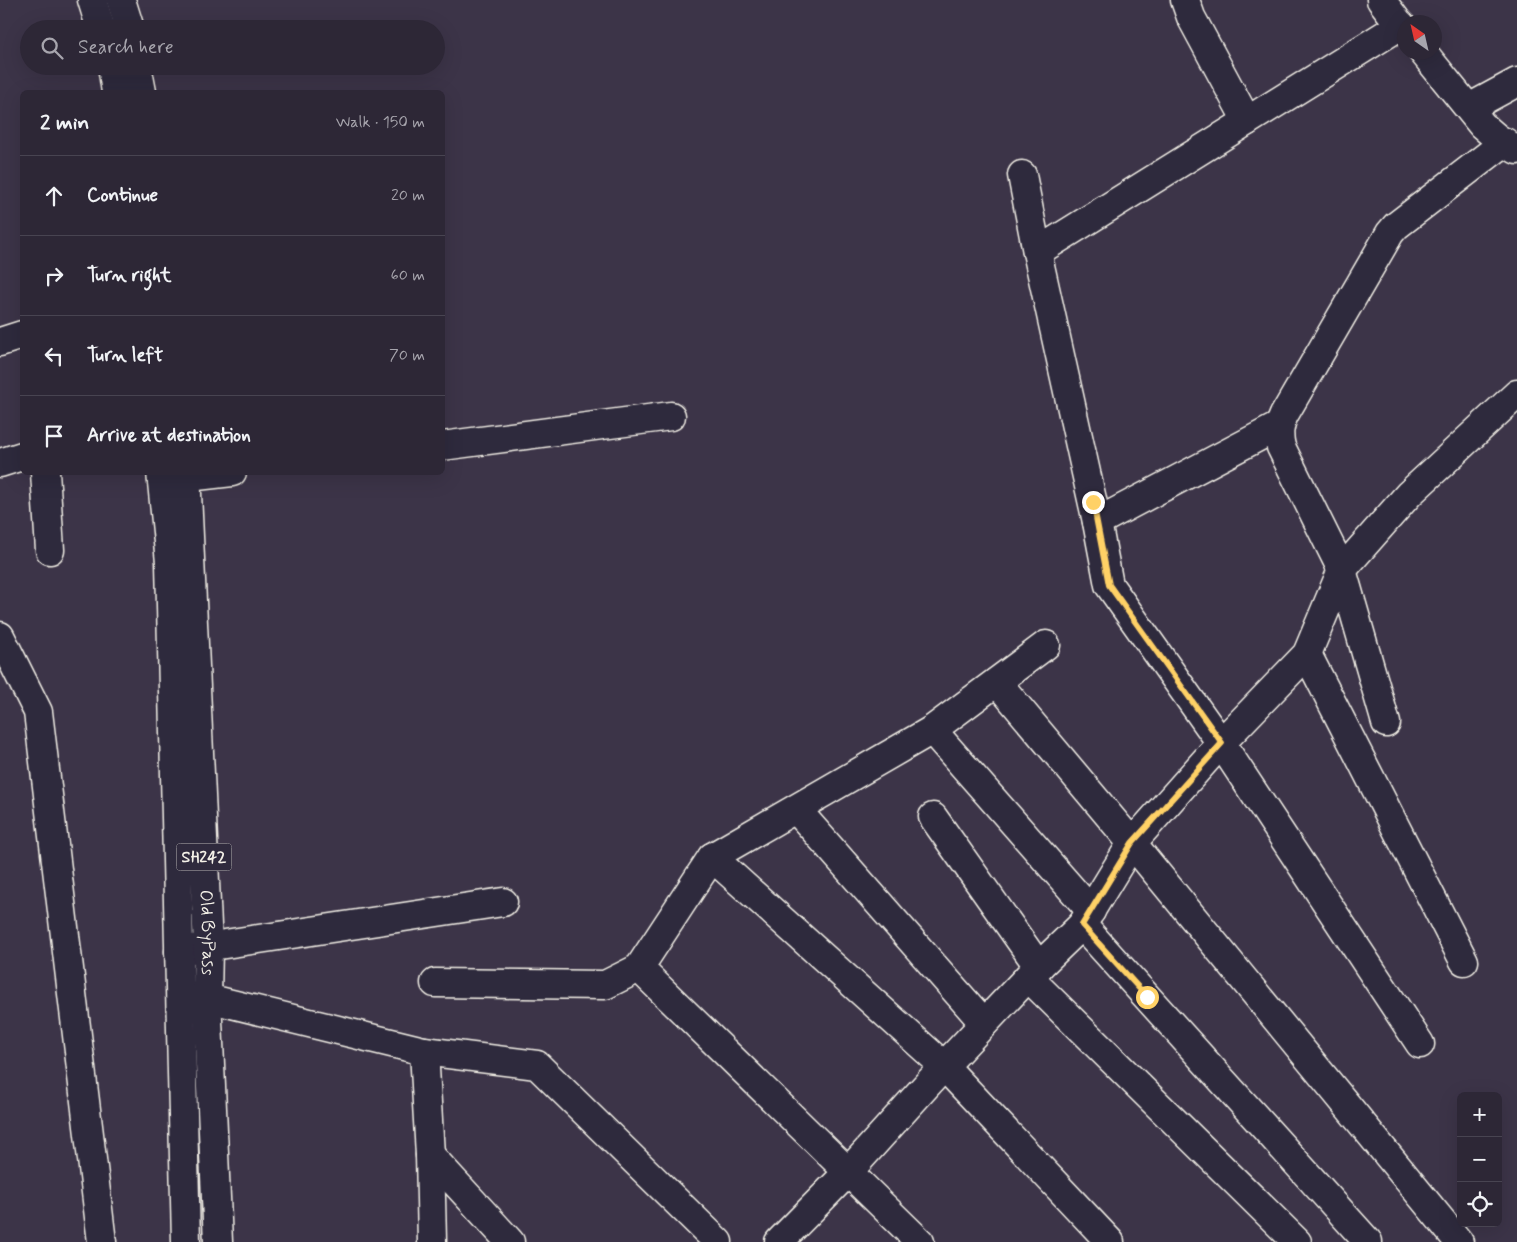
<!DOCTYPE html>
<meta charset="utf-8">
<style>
:root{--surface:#2d2736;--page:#352f3e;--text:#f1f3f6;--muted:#a7a5ad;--line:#484451}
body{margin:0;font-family:Mynerve,sans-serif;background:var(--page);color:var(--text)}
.controls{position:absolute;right:15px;bottom:15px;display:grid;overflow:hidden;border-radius:8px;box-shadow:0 5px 20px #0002}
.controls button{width:45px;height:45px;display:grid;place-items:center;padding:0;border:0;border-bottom:1px solid var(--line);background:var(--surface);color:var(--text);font:25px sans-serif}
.compass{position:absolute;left:1397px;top:15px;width:45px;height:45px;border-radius:50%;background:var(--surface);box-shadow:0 5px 20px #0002;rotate:326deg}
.stop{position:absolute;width:15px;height:15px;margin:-11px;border:4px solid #ffd166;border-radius:50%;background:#fff}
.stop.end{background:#ffd166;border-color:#fff;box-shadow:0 1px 5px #0008}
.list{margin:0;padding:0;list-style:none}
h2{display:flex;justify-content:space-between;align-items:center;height:65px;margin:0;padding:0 20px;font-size:21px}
h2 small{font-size:16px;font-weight:400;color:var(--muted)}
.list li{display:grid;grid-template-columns:32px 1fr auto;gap:15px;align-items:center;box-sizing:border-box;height:80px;padding:0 20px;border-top:1px solid var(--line)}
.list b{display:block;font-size:19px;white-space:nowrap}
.list em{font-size:16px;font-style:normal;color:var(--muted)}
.icon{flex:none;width:28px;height:28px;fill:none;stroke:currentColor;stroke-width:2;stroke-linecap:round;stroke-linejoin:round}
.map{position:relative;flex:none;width:1517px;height:1242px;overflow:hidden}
.search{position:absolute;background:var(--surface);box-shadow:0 5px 20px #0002;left:20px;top:20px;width:425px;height:55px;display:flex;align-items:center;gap:12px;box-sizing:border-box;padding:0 18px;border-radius:28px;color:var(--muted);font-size:19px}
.panel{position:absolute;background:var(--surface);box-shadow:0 5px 20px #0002;left:20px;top:90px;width:425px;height:385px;border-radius:8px}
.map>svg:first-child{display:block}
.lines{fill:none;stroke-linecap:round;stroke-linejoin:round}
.minor-casing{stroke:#f4f1e8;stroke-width:31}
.major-casing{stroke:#f4f1e8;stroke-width:31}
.minor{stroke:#2f2a3d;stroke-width:28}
.major{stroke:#2f2a3d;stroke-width:28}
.route{stroke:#ffd166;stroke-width:6}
.labels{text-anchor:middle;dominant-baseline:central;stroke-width:4.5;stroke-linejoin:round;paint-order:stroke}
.shield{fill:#2f2a3d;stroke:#b9b5b5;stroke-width:1}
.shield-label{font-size:16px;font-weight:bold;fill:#f4f1e8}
.street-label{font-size:18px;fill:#f4f1e8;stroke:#2f2a3d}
</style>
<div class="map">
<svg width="1517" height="1242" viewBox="0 0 1517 1242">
<rect width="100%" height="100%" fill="#3c3448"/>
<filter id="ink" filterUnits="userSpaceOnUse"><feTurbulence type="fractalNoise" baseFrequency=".02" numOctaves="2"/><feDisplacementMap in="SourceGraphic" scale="10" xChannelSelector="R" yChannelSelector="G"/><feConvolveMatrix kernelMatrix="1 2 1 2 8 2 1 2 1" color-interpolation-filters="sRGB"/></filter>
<g filter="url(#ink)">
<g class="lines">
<defs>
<g id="minor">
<path d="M 1185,0 L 1191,17 L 1247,121"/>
<path d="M 1381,0 L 1404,30"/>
<path d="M 1423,52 L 1482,125 L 1497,138 L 1517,150"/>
<path d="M 1469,108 L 1517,82"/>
<path d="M 1022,175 L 1037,252 L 1097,522 L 1109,585 L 1221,743 L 1420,1044"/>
<path d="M 1037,252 L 1401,25"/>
<path d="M 0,342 L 22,335"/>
<path d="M 442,446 L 671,416"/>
<path d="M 0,463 L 22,456"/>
<path d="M 45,472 L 50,550"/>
<path d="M 162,480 L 232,472"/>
<path d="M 1097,522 L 1279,426"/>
<path d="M 0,636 L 38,712 L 102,1242"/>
<path d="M 1307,654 L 1464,961"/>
<path d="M 997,682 L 1132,843 L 1459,1242"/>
<path d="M 1386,723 L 1342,570 L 1281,447 C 1278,434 1279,426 1284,415 L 1390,233 L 1396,226 L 1505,142"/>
<path d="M 932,730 L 1091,911"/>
<path d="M 796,809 L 984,1023"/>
<path d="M 933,817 L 1039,967"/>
<path d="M 712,857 L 944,1066 L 1110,1242"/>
<path d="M 1082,925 L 1368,1242"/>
<path d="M 179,951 L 503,902"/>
<path d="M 639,968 L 920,1242"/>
<path d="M 1028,977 L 1297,1242"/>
<path d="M 435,983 L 605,985 L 639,968 L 712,857 L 932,730 L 1046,645"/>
<path d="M 184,996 L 207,998 L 424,1051 L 537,1065 L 718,1242"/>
<path d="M 424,1051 L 430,1155 L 432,1242"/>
<path d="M 430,1155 L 510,1242"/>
<path d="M 779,1242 L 849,1171 L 944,1066 L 1028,977 L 1082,925 L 1132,843 L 1221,743 L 1307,654 L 1342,570 L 1409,494 L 1517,394"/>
</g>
<g id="major">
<path d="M 92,0 L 101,29"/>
<path d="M 121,0 L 130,29"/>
<path d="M 112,66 L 116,92"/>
<path d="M 137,66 L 142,92"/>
<path d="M 161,472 L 170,562 L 186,1242"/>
<path id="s1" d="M 186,472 L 208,947 L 207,998 L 218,1242"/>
</g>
</defs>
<!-- minor casing -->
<use href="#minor" class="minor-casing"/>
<!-- major casing -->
<use href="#major" class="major-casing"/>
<!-- minor -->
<use href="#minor" class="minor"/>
<!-- major -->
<use href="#major" class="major"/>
</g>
</g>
<g class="lines" filter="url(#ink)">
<!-- route -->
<path class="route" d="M 1093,502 L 1109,585 L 1222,743 L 1132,843 L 1082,925 L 1147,997"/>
</g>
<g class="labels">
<!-- shield labels -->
<rect class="shield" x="176.5" y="843.5" width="55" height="27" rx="4"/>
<g class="shield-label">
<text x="204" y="857">SH242</text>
</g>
<!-- street labels -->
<g class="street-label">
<text stroke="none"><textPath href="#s1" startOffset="461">Old ByPass</textPath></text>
</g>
</g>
</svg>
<div class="controls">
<button>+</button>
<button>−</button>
<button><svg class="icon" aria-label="locate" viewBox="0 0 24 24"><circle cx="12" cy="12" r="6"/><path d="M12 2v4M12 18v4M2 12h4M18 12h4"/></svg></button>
</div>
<svg class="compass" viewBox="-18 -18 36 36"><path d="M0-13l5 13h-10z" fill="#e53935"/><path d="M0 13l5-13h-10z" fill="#a7a5ad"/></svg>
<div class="stop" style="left:1147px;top:997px"></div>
<div class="stop end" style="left:1093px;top:502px"></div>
<div class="search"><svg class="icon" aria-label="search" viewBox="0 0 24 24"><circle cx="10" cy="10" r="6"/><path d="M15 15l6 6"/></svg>Search here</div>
<section class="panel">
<h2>2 min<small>Walk · 150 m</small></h2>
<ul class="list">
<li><svg class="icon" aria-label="ahead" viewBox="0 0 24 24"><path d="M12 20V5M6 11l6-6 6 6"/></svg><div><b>Continue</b></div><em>20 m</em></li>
<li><svg class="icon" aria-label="right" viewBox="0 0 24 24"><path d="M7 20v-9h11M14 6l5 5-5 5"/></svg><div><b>Turn right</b></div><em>60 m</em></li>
<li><svg class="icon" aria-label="left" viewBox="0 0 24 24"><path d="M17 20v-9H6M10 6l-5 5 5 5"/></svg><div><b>Turn left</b></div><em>70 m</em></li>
<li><svg class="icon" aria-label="arrive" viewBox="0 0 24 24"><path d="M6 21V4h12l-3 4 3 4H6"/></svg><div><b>Arrive at destination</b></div></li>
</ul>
</section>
</div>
